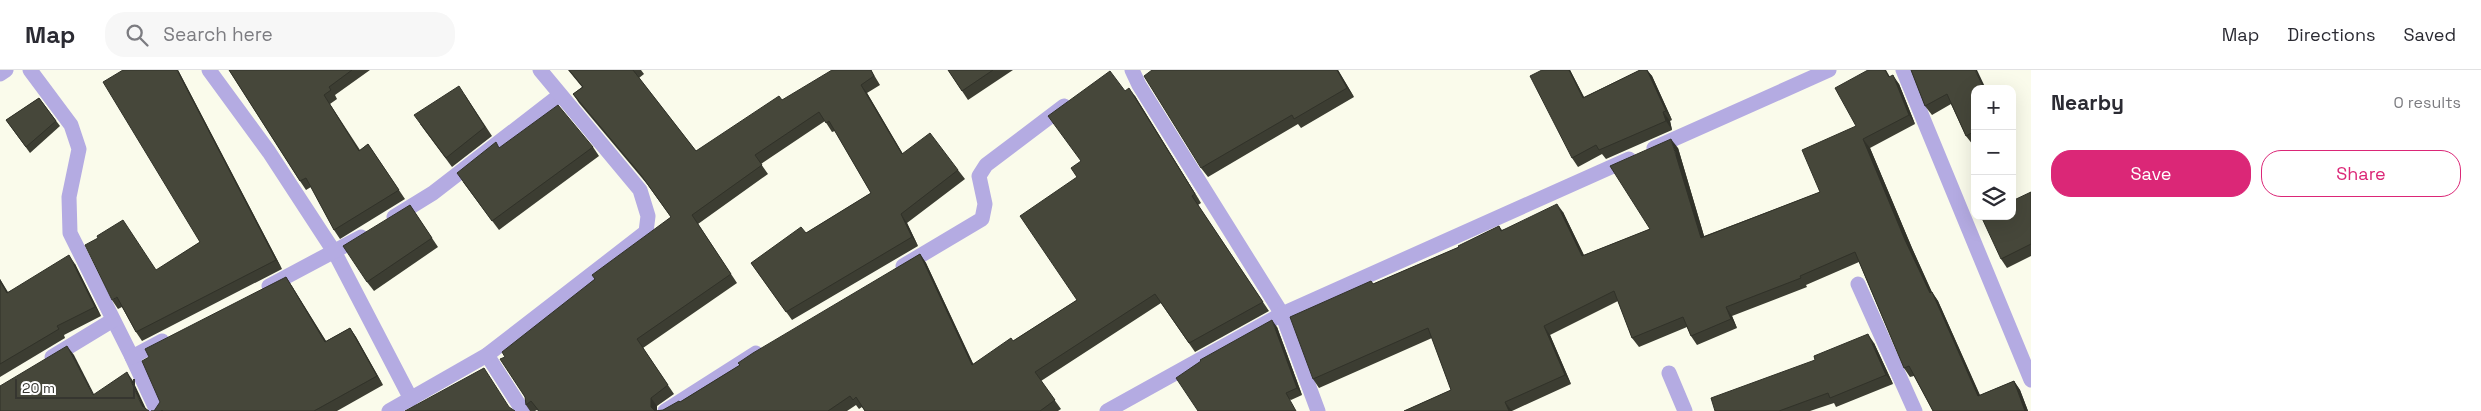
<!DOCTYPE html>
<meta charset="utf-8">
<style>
:root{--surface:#fff;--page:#f7f7f7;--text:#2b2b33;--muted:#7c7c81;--line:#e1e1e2;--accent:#db2777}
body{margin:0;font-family:"Space Grotesk",sans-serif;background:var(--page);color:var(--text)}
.controls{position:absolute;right:15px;top:15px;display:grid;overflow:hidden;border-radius:10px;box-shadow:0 5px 20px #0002}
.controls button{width:45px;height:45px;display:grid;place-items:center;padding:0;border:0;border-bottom:1px solid var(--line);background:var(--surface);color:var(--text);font:25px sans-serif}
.scale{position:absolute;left:15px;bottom:12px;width:120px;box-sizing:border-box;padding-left:5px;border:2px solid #363630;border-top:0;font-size:14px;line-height:18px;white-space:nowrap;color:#363630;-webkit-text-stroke:4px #fff;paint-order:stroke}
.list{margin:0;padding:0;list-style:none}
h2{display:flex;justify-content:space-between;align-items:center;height:65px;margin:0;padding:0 20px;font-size:21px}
h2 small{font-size:16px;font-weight:400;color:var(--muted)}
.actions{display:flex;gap:10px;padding:15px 20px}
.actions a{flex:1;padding:11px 0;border:1px solid var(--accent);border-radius:20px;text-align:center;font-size:18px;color:var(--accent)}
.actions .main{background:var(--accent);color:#fff}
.icon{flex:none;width:28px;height:28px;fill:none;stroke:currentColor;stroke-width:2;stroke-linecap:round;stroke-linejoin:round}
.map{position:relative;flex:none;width:2031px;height:341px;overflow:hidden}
header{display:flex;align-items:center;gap:30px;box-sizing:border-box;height:70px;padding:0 25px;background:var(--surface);border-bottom:1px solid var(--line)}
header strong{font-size:24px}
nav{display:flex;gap:28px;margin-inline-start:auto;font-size:18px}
.search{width:350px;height:45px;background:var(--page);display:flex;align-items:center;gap:12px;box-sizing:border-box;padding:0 18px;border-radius:20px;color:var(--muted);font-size:19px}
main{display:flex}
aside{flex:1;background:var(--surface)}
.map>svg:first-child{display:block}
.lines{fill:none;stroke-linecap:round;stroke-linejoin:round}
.street{stroke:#b4abe2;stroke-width:15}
.wall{fill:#3c3d32}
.shaded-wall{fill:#313229}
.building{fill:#46473a;stroke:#313229}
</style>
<header>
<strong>Map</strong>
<div class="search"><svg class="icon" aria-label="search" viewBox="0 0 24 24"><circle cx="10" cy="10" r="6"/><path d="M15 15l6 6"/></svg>Search here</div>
<nav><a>Map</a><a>Directions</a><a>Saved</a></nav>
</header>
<main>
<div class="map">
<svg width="2031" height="341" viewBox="0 0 2031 341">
<rect width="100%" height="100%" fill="#fafbeb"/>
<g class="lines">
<!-- street -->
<g class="street">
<path d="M 30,0 L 71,55 L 79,79 L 69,127 L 70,163 L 132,287 L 157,341"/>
<path d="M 209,0 L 269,82 L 335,183 L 411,329"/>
<path d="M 1132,0 L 1139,15 L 1282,244 L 1318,341"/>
<path d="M 1903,0 L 2031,310"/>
<path d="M 0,4 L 6,0"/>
<path d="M 1654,78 L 1829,0"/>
<path d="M 394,147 L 433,123 L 560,25"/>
<path d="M 903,196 L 982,149 L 985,134 L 979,106 L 986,95 L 1064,36"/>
<path d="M 1858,214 L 1915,341"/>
<path d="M 269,216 L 361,167"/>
<path d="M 487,285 L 523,341"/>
<path d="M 52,287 L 113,250"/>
<path d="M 132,287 L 162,271"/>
<path d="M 1669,303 L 1685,341"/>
<path d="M 389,341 L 487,285 L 646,162 L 648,146 L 640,120 L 540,0"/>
<path d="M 665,341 L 756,283"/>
<path d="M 1107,341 L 1282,244 L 1629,89"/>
</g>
</g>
<!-- wall -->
<g class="wall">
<path d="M 178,0 L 282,199 L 142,271 L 136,262 L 122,237 L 118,239 L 112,230 L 200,172 Z"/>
<path d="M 229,0 L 370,0 L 335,25 L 337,29 L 330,34 L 360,80 L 368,74 L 405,129 L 340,169 L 334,160 L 311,117 L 306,120 L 300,111 Z"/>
<path d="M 568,0 L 641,0 L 644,4 L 639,8 L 696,81 L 782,30 L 871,0 L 880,15 L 867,23 L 903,84 L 958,100 L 965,109 L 907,153 L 918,176 L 792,250 L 751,193 L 806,163 L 871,123 L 835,61 L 832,62 L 825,51 L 761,94 L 768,104 L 698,154 L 737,213 L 643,278 L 674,324 L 657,336 L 657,341 L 663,340 L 680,332 L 920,184 L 926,193 L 973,294 L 1013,271 L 1077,230 L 1077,107 L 1081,91 L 1125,21 L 1135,26 L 1201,133 L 1198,135 L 1269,241 L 1195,282 L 1161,233 L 1041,311 L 1061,339 L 1058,341 L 865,341 L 862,337 L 859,339 L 856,335 L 847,341 L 538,341 L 537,340 L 535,341 L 530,341 L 526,335 L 525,327 L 505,287 L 595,209 L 671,147 L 647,114 L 579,33 L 573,24 L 582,17 Z"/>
<path d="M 948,0 L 1013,0 L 968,30 Z"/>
<path d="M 1338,0 L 1354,27 L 1301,58 L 1298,54 L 1208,107 L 1201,98 Z"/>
<path d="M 1542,0 L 1570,0 L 1584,27 L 1640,0 L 1647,0 L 1652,6 L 1672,50 L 1670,51 L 1672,60 L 1606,89 L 1602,84 L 1578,97 L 1572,88 Z"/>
<path d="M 1868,0 L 1886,0 L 1890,7 L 1899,14 L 1915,54 L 1870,78 L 1912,178 L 1932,222 L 1938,231 L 1980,325 L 2014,311 L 2020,320 L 2028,341 L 1933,341 L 1914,306 L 1910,307 L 1904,298 L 1859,192 L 1806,215 L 1807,217 L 1732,246 L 1737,258 L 1697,275 L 1691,266 L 1687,257 L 1639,277 L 1632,268 L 1618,231 L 1550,265 L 1571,314 L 1512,341 L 1404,341 L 1451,320 L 1432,268 L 1319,318 L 1313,309 L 1371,211 L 1373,214 L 1459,177 L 1499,156 L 1502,160 L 1563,142 L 1584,185 L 1650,159 L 1678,78 L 1704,166 L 1820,122 L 1856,56 Z"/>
<path d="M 1911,0 L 1975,19 L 1975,74 L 1973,75 L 1966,66 L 1951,34 L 1932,45 L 1925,36 Z"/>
<path d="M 465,25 L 492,66 L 452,97 L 420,54 Z"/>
<path d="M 39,28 L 60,56 L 30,83 L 6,50 Z"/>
<path d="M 593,77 L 599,86 L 499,160 L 463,112 Z"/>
<path d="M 2031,122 L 2031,186 L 2007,198 L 2001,189 Z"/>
<path d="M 410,135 L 438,177 L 374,221 L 367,212 Z"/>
<path d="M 75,194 L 101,246 L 64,265 L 65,268 L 0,307 L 0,209 L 8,222 Z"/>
<path d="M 286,207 L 326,271 L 350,258 L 356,267 L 383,315 L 337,341 L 151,341 L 154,341 Z"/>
<path d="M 1277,257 L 1302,325 L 1291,330 L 1201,291 Z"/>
<path d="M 1874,273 L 1893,314 L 1836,337 L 1834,333 L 1810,341 L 1715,341 Z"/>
</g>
<!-- shaded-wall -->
<g class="shaded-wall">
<path d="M 177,0 L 178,0 L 282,199 L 276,190 Z"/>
<path d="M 1337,0 L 1338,0 L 1354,27 L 1347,18 Z"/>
<path d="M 1569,0 L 1570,0 L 1589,37 L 1583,28 Z"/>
<path d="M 1647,0 L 1652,6 L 1672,50 L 1666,41 Z"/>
<path d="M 1975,0 L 1977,0 L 1986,19 L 1984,19 Z"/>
<path d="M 1893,5 L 1899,14 L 1915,54 L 1909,45 Z"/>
<path d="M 861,15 L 867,23 L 908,93 L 902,84 Z"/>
<path d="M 1129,18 L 1135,26 L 1201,133 L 1195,124 Z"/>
<path d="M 1663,42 L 1670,51 L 1672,60 L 1666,51 Z"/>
<path d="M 1671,69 L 1678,78 L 1707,176 L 1701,168 Z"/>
<path d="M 1863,69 L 1870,78 L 1912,178 L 1936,232 L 1930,223 L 1905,170 Z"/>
<path d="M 1557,134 L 1563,142 L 1588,194 L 1582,186 Z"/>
<path d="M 901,144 L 907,153 L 918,176 L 912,167 Z"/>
<path d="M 920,184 L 926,193 L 978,304 L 972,295 Z"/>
<path d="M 69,185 L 75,194 L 101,246 L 95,237 Z"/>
<path d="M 286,207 L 292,216 L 332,281 L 325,272 Z"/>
<path d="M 0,209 L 13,232 L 7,223 L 0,211 Z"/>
<path d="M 1932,222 L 1938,231 L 1984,335 L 1978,326 Z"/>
<path d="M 1726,237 L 1732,246 L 1737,258 L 1731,249 Z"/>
<path d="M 1272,250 L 1277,257 L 1302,325 L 1297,318 Z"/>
<path d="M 1544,256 L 1550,265 L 1571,314 L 1565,305 Z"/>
<path d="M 350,258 L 356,267 L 383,315 L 377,306 Z"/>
<path d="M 1868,264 L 1874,273 L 1893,314 L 1886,305 Z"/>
<path d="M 67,276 L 74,285 L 99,334 L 93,325 Z"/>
<path d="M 127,302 L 133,311 L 147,341 L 142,336 Z"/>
<path d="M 2014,311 L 2020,320 L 2028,341 L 2025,341 Z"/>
<path d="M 651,328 L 657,336 L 657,341 L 654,341 L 651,337 Z"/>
<path d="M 1505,332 L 1512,341 L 1509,341 Z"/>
</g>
<!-- building -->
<g class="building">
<path d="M 123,0 L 177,0 L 276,190 L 136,262 L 117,227 L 112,230 L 85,175 L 98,168 L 97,166 L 123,150 L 156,200 L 200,172 L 103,12 Z"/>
<path d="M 229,0 L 352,0 L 329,17 L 331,20 L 324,25 L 359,81 L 368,74 L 399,120 L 334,160 L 306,108 L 300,111 Z"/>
<path d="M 569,0 L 633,0 L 696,81 L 779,26 L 782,30 L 832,0 L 871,0 L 874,6 L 861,15 L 902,84 L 930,63 L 958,100 L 901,144 L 912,167 L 786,242 L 751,193 L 801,157 L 806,163 L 871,123 L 829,51 L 826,53 L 819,42 L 755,85 L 762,95 L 692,145 L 731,204 L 637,269 L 668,315 L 651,328 L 651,337 L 655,341 L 663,340 L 679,331 L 680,332 L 740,295 L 738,293 L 753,283 L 920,184 L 972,295 L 1011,268 L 1013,271 L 1077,230 L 1020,146 L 1077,107 L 1071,98 L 1081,91 L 1048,46 L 1110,1 L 1125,21 L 1129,18 L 1195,124 L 1192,126 L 1263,232 L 1189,273 L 1155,224 L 1035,302 L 1055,330 L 1040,341 L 865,341 L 856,327 L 853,330 L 850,326 L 828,341 L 539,341 L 531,331 L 526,335 L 525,327 L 500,289 L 505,287 L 502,282 L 595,209 L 592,205 L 671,147 L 641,105 L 573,24 L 583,17 Z"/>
<path d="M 948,0 L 993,0 L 962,21 Z"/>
<path d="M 1152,0 L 1337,0 L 1347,18 L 1294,49 L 1292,45 L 1201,98 L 1144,6 Z"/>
<path d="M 1542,0 L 1569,0 L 1583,28 L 1640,0 L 1647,0 L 1666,41 L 1663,42 L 1666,51 L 1599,80 L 1596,75 L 1572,88 L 1530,6 Z"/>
<path d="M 1868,0 L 1885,0 L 1889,7 L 1893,5 L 1909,45 L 1863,69 L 1905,170 L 1930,223 L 1932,222 L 1978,326 L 2014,311 L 2025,341 L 1933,341 L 1909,296 L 1904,298 L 1855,182 L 1800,206 L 1801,208 L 1726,237 L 1731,249 L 1691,266 L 1683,247 L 1632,268 L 1614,221 L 1544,256 L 1565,305 L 1505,332 L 1509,341 L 1404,341 L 1451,320 L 1428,258 L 1313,309 L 1290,247 L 1371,211 L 1373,214 L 1459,177 L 1458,176 L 1499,156 L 1501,161 L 1557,134 L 1582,186 L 1650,159 L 1610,96 L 1671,69 L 1701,168 L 1820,122 L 1802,80 L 1856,56 L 1835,18 Z"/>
<path d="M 1911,0 L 1975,0 L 1984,19 L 1975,19 L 1975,61 L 1966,66 L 1947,24 L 1925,36 Z"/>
<path d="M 459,16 L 485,57 L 446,88 L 414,45 Z"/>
<path d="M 39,28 L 56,51 L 26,77 L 6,50 Z"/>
<path d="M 558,35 L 593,77 L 492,151 L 457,103 L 496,72 L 499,78 Z"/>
<path d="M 2031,122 L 2031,174 L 2001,189 L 1981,146 L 2012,146 L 2012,131 Z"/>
<path d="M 410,135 L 432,168 L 367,212 L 343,176 Z"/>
<path d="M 69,185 L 95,237 L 57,256 L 59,259 L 0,294 L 0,211 L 7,223 Z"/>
<path d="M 286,207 L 325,272 L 350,258 L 377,306 L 314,341 L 163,341 L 162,340 L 161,341 L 151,341 L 154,341 L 160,332 L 142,291 L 149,287 L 145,279 Z"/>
<path d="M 1272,250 L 1297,318 L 1286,323 L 1296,341 L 1198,341 L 1176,308 L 1201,291 L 1200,290 Z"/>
<path d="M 1868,264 L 1886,305 L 1830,328 L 1828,323 L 1779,341 L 1715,341 L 1711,328 L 1815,290 L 1814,286 Z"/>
<path d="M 67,276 L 93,325 L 127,302 L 142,336 L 149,341 L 0,341 L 0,316 Z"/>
<path d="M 484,298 L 509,337 L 515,341 L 405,341 Z"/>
</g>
</svg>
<div class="controls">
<button>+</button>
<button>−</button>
<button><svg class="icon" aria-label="layers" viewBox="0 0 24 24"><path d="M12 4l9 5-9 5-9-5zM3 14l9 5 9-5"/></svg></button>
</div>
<div class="scale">20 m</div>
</div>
<aside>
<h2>Nearby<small>0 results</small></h2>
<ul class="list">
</ul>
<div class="actions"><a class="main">Save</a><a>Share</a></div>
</aside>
</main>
